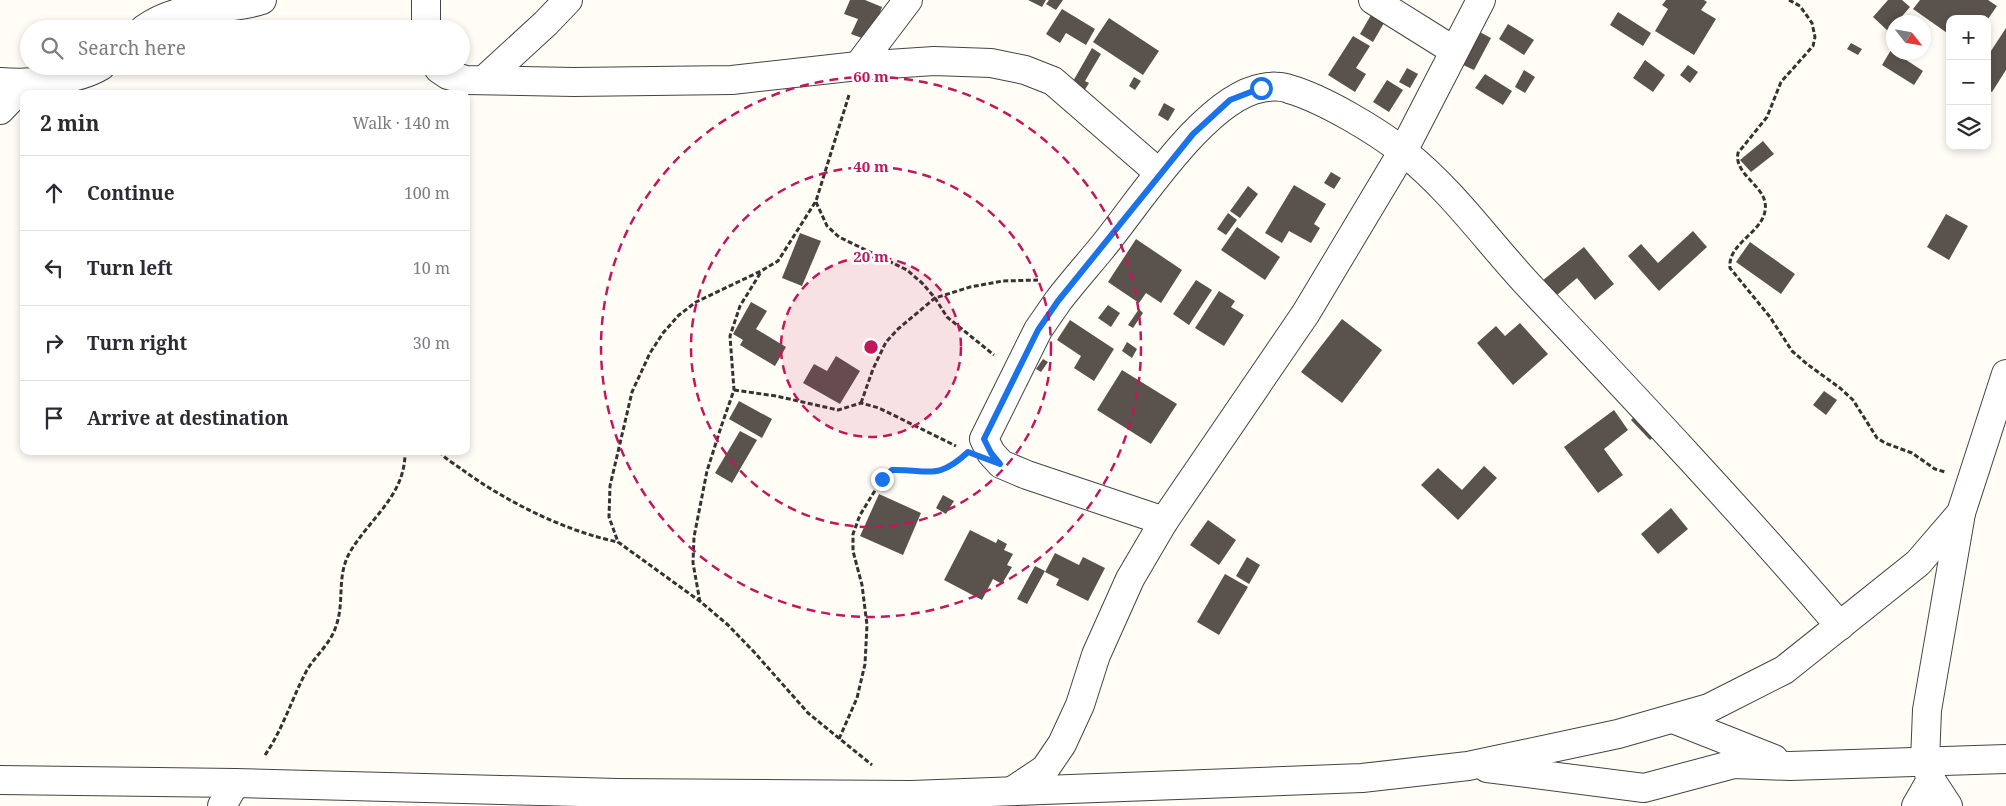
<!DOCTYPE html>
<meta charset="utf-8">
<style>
:root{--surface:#fff;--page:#f7f7f7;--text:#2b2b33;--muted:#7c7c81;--line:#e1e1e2}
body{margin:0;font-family:"Noto Serif",serif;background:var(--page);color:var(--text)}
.controls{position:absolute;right:15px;top:15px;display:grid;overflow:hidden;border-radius:10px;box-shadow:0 2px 8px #0003}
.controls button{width:45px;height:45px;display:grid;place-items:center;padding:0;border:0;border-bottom:1px solid var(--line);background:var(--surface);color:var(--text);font:25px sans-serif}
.compass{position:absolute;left:1886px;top:15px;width:45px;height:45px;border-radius:50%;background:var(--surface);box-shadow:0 2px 8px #0003;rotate:121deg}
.stop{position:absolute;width:15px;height:15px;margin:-11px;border:4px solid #1a73e8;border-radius:50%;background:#fff}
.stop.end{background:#1a73e8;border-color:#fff;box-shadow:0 1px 5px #0008}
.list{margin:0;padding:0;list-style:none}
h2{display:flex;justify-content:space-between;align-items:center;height:65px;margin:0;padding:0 20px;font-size:21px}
h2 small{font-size:16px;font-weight:400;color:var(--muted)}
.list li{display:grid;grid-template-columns:32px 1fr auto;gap:15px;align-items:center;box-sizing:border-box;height:75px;padding:0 20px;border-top:1px solid var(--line)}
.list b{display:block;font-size:19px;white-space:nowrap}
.list em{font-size:16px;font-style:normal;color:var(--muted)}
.icon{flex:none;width:28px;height:28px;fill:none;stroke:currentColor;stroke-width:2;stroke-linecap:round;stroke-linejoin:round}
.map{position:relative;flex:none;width:2006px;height:806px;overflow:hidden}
.search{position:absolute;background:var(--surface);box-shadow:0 2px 8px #0003;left:20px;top:20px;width:450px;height:55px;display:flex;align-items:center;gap:12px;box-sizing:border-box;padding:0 18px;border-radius:28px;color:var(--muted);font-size:19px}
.panel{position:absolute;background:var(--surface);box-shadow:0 2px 8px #0003;left:20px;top:90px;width:450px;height:365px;border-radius:10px}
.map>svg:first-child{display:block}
.building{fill:#5a524d}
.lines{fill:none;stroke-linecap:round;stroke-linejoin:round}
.minor-casing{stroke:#444;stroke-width:30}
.path{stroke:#333;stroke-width:3;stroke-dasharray:5 2.5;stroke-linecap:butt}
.minor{stroke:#fff;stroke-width:28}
.route{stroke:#1a73e8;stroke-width:6}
.ring{fill:none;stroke:#c2185b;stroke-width:2.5;stroke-dasharray:9 6}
.centre{fill:#c2185b;stroke:#fff;stroke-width:2.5}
.ring-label{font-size:15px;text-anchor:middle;font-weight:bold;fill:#c2185b;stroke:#fff;stroke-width:5;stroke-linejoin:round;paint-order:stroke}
</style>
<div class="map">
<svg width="2006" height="806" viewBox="0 0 2006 806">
<rect width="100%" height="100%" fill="#fffdf5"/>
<!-- building -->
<g class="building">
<path d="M 850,0 L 865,0 L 882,7 L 870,41 L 851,34 L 858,19 L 844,14 Z"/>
<path d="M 1028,0 L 1046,0 L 1042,7 Z"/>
<path d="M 1049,0 L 1063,0 L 1056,10 L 1046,4 Z"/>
<path d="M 1666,0 L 1704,0 L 1707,2 L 1701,10 L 1716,19 L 1694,55 L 1655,31 L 1668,9 L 1662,5 Z"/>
<path d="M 1888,0 L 1902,0 L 1910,7 L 1897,22 L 1894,22 L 1894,27 L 1889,32 L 1873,17 Z"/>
<path d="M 1920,0 L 1988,0 L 1997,6 L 1988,19 L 1950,19 L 1950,35 L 1913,9 Z"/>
<path d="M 1062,9 L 1095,29 L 1086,45 L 1066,33 L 1060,43 L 1046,34 Z"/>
<path d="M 1618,12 L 1651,33 L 1643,46 L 1610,25 Z"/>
<path d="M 1371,15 L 1384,23 L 1373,42 L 1360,34 Z"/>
<path d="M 1109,18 L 1159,51 L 1143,75 L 1093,42 Z"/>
<path d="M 1508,24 L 1534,40 L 1524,55 L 1499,39 Z"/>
<path d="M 2006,28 L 2006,70 L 1992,92 L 1987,90 L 1987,57 Z"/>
<path d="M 1476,30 L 1491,38 L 1474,70 L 1459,63 Z"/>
<path d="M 1353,36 L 1370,46 L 1356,68 L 1366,74 L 1355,92 L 1328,75 Z"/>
<path d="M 1851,43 L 1862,49 L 1858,55 L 1847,49 Z"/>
<path d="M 1092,48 L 1101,54 L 1085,81 L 1089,83 L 1081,96 L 1072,83 Z"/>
<path d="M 1891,50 L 1923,71 L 1914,85 L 1882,65 Z"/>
<path d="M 1645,60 L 1665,75 L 1653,92 L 1633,78 Z"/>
<path d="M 1688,65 L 1698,72 L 1690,83 L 1680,75 Z"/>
<path d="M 1407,68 L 1418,74 L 1410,88 L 1399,82 Z"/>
<path d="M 1524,70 L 1535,77 L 1525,93 L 1515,87 Z"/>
<path d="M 1485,74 L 1512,91 L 1503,105 L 1475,88 Z"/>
<path d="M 1134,77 L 1141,81 L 1135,90 L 1129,86 Z"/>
<path d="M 1387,80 L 1403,90 L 1389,112 L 1373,102 Z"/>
<path d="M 1164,103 L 1175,109 L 1168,121 L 1158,115 Z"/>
<path d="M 1763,141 L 1774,154 L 1751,172 L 1740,160 Z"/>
<path d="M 1331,172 L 1341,178 L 1334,189 L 1324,183 Z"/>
<path d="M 1294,185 L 1326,204 L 1314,224 L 1320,228 L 1311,243 L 1289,231 L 1282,243 L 1265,233 Z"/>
<path d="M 1248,186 L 1258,194 L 1240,218 L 1230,211 Z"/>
<path d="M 1228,213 L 1237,220 L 1226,235 L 1217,229 Z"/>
<path d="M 1946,214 L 1968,226 L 1949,260 L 1927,247 Z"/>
<path d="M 1237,227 L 1280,257 L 1265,280 L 1221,250 Z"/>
<path d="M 1693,231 L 1707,247 L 1659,291 L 1628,256 L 1641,244 L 1658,263 Z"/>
<path d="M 800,233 L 821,241 L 802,286 L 782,278 Z"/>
<path d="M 1136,239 L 1182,270 L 1161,303 L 1146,293 L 1139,303 L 1108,282 Z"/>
<path d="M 1750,242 L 1795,274 L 1781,294 L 1736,262 Z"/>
<path d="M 1584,247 L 1614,284 L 1595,300 L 1577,278 L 1550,301 L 1537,285 Z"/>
<path d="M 1196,280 L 1212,290 L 1189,325 L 1173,314 Z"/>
<path d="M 1219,291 L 1235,301 L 1231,307 L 1244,315 L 1224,346 L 1195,328 Z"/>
<path d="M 751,302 L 767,311 L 756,329 L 786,347 L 775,366 L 740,345 L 743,340 L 733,334 Z"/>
<path d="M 1108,305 L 1120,313 L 1111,327 L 1098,318 Z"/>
<path d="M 1139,309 L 1143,313 L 1133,328 L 1128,325 Z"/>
<path d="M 1342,319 L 1382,350 L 1342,403 L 1301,372 Z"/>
<path d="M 1070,320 L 1114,349 L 1094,381 L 1074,368 L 1081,356 L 1057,340 Z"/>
<path d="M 1520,323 L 1548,354 L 1513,385 L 1477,343 L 1496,326 L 1505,336 Z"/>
<path d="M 1127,342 L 1137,349 L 1132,358 L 1122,351 Z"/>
<path d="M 836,356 L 860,371 L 840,404 L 803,383 L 814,364 L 827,371 Z"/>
<path d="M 1043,359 L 1048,362 L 1041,372 L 1036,369 Z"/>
<path d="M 1122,370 L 1177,404 L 1151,444 L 1097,410 Z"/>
<path d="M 1824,391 L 1837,400 L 1826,415 L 1813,405 Z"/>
<path d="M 739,401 L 772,419 L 762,438 L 729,419 Z"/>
<path d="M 1614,410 L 1628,430 L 1604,449 L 1623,475 L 1598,493 L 1564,447 Z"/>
<path d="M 1641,410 L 1660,431 L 1650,440 L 1631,420 Z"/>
<path d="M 740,431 L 757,440 L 732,483 L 715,473 Z"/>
<path d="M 1484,466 L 1497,478 L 1458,520 L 1421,485 L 1438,468 L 1462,490 Z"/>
<path d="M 879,494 L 921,513 L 903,555 L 860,536 Z"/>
<path d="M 943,495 L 954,501 L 946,514 L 936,508 Z"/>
<path d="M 1671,508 L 1688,529 L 1658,554 L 1641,534 Z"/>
<path d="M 1208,520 L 1236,540 L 1219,565 L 1190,545 Z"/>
<path d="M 970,530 L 996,543 L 998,539 L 1007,544 L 1004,550 L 1013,554 L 1007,565 L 1012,567 L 1002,584 L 993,579 L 982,600 L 944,580 Z"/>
<path d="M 1055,553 L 1079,565 L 1083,557 L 1105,568 L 1088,601 L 1056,585 L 1059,579 L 1045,572 Z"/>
<path d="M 1247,557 L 1260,565 L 1249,584 L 1236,576 Z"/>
<path d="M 1035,566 L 1045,571 L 1027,604 L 1017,599 Z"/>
<path d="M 1225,574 L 1248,587 L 1219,635 L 1197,622 Z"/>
</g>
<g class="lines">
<defs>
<g id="minor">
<path d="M 426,0 L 426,29"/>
<path d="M 1373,0 L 1453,50"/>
<path d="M 144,29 C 186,0 219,14 262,0"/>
<path d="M 437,66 L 439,69 L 448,75 L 466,80 L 574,82 L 732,80 L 858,66 L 934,61 L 991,63 L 1025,70 L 1053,81 L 1159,173"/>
<path d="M 858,66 L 908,0"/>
<path d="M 485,79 L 546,23 L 568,0"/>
<path d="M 0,82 C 30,84 74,82 101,66"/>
<path d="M 0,110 L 25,84"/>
<path d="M 1164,521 L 1027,475 L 1001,464 L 991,453 L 984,439 L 1038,330 L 1058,301 C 1071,284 1086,267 1100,250 C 1137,206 1204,98 1262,88 C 1270,86 1282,86 1289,89 C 1324,99 1377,131 1405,153 C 1455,193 1490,245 1534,291 C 1638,401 1741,511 1840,626"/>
<path d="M 1673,719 L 1774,759"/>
<path d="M 1487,768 L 1644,788 L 1734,764 L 1790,766 L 2006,759"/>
<path d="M 0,780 L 235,783 L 618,793 L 911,795 L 1362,778 L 1468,766 L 1618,734 L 1709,708 L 1784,670 L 1918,563 L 1961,513 L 2006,374"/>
<path d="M 1012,791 L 1045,769 L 1062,744 L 1080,705 L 1096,655 L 1130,579 L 1164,521 L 1306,313 L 1403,151 L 1481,0"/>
<path d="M 222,806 L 235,783"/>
<path d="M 1916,806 L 1931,780"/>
<path d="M 1948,806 L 1931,780 L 1925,761 L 1927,710 L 1961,513"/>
</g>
</defs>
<!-- minor casing -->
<use href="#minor" class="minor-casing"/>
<!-- path -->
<g class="path">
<path d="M 1789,0 L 1800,6 L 1812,23 L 1815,37 L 1813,46 L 1781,82 L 1767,117 L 1738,153 C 1734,173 1761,184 1765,202 C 1770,231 1727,241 1730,268 L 1770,317 L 1792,351 L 1807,364 L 1840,388 L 1853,400 L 1877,438 L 1885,443 L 1912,453 L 1935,469 L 1945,472"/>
<path d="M 376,66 L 408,71"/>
<path d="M 849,95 L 816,201 L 778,261 L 761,271 L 696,302 L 679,315 L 663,333 L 650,353 L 632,392 L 610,486 L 609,517 L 618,542 L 701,602 L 728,625 L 755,653 L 808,713 L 872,765"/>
<path d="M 816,202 L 827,226 L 839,237 L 907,270 L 922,283 L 935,298 L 947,317 L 994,355"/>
<path d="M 734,390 L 776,396 L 838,410 L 861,403 L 879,408 L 956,446"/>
<path d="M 861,403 L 873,369 L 886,342 L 898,329 L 935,298 L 970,287 L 1003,281 L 1038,280"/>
<path d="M 439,451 C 444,458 453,463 460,468 C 503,500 564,531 618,542"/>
<path d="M 700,602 L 693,563 L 694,537 L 707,471 L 721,427 L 734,390 L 730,336 L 740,306 L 761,272"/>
<path d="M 839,739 L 857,698 L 865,664 L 867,625 L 862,585 L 853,551 L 853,534 L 860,515 L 882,479 L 892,470 C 917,469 941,477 961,459"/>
<path d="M 265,755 C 283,729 292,698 307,670 C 316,655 331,643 336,626 C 345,602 336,576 350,552 C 370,518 406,495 405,451"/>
</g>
<!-- minor -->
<use href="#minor" class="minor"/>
</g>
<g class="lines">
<!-- route -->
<path class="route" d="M 882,479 L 892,470 C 929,469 937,481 968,452 L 1000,464 L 991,453 L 984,439 L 1038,330 L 1058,301 L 1193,134 L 1230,100 L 1261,88"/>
</g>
<!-- distance rings -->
<circle cx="871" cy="347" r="90" fill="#c2185b" fill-opacity=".12"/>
<g class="ring">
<circle cx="871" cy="347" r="90"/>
<circle cx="871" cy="347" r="180"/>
<circle cx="871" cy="347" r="270"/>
</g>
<circle cx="871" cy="347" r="8" class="centre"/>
<g class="ring-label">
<text x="871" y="82">60 m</text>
<text x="871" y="172">40 m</text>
<text x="871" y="262">20 m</text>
</g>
</svg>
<div class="controls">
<button>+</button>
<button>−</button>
<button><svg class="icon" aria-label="layers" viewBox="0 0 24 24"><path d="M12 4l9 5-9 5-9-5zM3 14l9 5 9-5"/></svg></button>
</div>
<svg class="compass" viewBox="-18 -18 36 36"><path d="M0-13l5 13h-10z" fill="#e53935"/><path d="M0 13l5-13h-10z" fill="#7c7c81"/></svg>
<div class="stop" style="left:1261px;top:88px"></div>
<div class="stop end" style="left:882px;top:479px"></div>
<div class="search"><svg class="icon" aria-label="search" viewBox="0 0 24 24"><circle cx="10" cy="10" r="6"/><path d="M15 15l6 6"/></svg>Search here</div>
<section class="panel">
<h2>2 min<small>Walk · 140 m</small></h2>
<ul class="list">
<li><svg class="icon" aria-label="ahead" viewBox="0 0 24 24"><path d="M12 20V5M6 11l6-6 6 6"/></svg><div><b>Continue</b></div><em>100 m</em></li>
<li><svg class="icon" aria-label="left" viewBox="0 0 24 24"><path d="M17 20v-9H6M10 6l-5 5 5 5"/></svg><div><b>Turn left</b></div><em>10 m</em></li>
<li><svg class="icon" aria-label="right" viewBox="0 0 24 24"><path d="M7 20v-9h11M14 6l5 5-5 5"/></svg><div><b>Turn right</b></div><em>30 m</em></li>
<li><svg class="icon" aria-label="arrive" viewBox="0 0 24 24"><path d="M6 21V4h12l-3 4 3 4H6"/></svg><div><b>Arrive at destination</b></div></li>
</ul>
</section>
</div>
